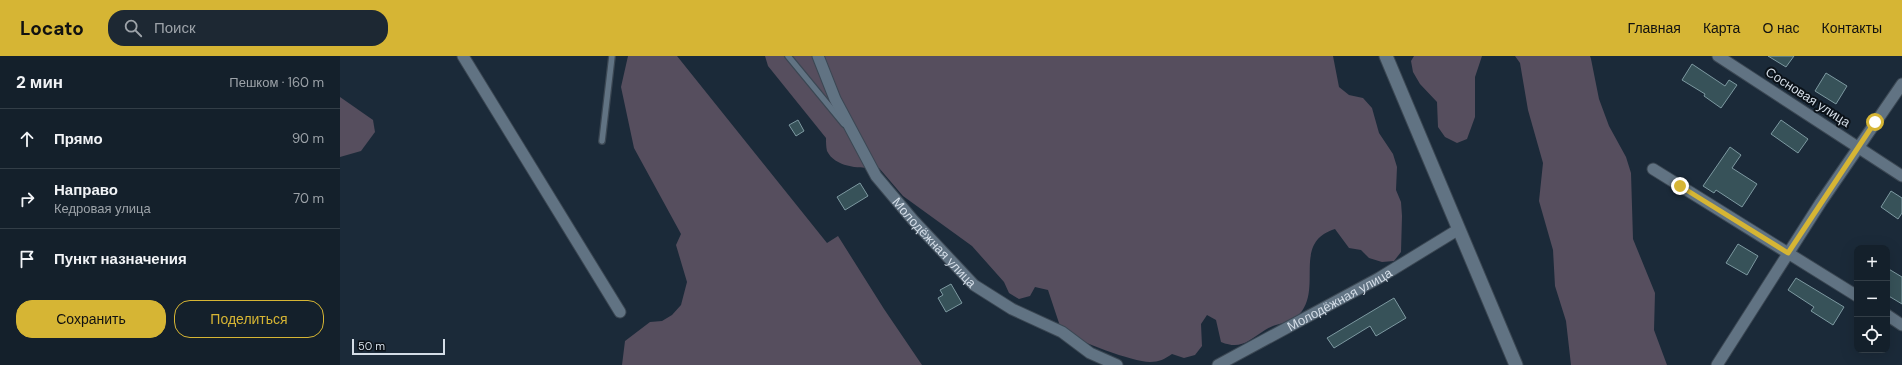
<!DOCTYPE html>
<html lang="ru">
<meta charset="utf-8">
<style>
:root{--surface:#14202b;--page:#1d2833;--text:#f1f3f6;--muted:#9da3a9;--line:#333e47;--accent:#d6b534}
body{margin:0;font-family:"DM Sans",sans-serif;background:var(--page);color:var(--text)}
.controls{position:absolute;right:12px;bottom:12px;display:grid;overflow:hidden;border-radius:8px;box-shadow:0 4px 16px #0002}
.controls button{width:36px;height:36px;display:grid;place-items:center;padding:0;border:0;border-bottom:1px solid var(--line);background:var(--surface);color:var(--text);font:20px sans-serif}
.scale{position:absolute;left:12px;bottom:10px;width:93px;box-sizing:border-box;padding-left:4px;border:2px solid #d4dde7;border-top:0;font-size:11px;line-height:14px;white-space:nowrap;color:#d4dde7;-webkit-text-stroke:3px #0b1219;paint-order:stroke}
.stop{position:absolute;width:12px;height:12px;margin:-9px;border:3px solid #d6b534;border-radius:50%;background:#fff}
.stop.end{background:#d6b534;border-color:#fff;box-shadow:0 1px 4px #0008}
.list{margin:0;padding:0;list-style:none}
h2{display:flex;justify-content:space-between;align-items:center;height:52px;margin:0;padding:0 16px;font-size:17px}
h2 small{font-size:13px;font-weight:400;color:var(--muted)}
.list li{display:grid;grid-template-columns:26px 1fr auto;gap:12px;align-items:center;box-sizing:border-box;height:60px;padding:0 16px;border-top:1px solid var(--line)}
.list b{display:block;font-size:15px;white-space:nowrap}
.list p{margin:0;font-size:13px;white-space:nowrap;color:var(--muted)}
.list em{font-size:13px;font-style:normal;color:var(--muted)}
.actions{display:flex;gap:8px;padding:12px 16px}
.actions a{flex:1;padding:9px 0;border:1px solid var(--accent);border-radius:16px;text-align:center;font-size:14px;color:var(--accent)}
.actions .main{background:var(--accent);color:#111}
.icon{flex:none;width:22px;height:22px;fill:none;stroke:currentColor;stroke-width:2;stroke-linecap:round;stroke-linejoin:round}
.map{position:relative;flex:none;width:1562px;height:309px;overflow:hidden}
header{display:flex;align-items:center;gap:24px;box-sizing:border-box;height:56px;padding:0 20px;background:var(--accent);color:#111}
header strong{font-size:19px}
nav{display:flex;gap:22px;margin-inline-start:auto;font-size:14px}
.search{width:280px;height:36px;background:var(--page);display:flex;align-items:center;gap:10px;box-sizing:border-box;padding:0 14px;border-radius:16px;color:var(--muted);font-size:15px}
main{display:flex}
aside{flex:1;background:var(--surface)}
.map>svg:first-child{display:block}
.green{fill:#564e5e}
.building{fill:#375259;stroke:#7d99a1}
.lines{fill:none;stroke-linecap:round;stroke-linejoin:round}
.service-casing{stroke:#3b4753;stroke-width:8}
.minor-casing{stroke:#3b4753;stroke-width:13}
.tertiary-casing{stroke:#3b4753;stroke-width:15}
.service{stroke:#617383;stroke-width:5.5}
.minor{stroke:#617383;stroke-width:11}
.tertiary{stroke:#617383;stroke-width:13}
.route{stroke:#d6b534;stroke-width:5}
.labels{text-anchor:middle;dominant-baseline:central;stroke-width:4;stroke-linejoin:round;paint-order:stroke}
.street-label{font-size:13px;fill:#d4dde7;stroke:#0b1219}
</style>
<header>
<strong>Locato</strong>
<div class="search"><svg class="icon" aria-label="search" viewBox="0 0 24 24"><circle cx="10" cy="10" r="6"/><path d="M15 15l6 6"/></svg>Поиск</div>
<nav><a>Главная</a><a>Карта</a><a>О нас</a><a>Контакты</a></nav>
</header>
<main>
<aside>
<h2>2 мин<small>Пешком · 160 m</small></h2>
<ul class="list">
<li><svg class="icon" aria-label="ahead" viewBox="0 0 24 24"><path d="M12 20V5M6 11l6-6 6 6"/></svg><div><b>Прямо</b></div><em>90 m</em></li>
<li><svg class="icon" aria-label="right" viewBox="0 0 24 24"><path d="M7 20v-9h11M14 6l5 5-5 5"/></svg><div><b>Направо</b><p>Кедровая улица</p></div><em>70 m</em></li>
<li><svg class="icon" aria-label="arrive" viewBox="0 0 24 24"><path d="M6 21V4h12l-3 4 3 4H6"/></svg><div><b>Пункт назначения</b></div></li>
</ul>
<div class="actions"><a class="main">Сохранить</a><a>Поделиться</a></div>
</aside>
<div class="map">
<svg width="1562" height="309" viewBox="0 0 1562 309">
<rect width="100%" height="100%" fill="#1b2a39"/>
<!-- green -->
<g class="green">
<path d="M 288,0 L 337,0 L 487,187 L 498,180 L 544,253 L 582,309 L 282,309 L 285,285 L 310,266 L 322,265 L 332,259 L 341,249 L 347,226 L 336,189 L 341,178 L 294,92 L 281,31 Z"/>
<path d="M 425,0 L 993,0 L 999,31 L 1009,39 L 1023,42 L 1032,52 L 1039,77 L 1053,98 L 1057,111 L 1056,134 L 1061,146 L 1062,160 L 1061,196 L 1054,205 L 1042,206 L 1029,202 L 1021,194 L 1009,192 L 995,173 C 953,186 981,228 962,255 C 953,268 937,266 925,274 C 908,285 901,294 881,286 L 876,264 L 867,259 L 861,268 L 862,290 L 855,299 L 844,302 L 832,298 C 825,303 819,306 810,306 C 792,306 740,285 722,276 L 708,234 L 695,231 L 690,240 L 679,243 L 669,237 L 664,226 L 632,190 L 563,140 L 539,112 C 523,112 496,113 487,95 C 486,91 486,86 486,82 L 428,10 Z"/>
<path d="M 1074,0 L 1142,0 L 1135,21 L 1135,61 L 1127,83 L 1117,87 L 1105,81 L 1098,71 L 1097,46 L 1080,28 L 1073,16 L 1071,5 Z"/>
<path d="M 1175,0 L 1250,0 L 1251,3 L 1259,43 L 1269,70 L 1286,101 L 1291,117 L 1293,183 L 1315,237 L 1314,274 L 1327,309 L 1231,309 L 1226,265 L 1215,230 L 1213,194 L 1199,145 L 1203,107 L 1188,54 L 1180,7 Z"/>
<path d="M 0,41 L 33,64 L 35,76 L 21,95 L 0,101 Z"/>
</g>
<!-- building -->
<g class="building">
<path d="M 1428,0 L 1454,0 L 1446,11 Z"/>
<path d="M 1352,8 L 1385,30 L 1389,24 L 1397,29 L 1381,52 L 1364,40 L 1365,38 L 1342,24 Z"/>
<path d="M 1486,17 L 1507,30 L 1496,48 L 1475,35 Z"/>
<path d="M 458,64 L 464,75 L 456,80 L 449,69 Z"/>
<path d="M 1441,64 L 1468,83 L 1458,97 L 1431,78 Z"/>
<path d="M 1390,91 L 1401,99 L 1392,112 L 1417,128 L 1402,151 L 1376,134 L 1374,137 L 1363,130 Z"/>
<path d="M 520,127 L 528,140 L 505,154 L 497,141 Z"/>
<path d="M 1551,135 L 1562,142 L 1562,157 L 1558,163 L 1541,151 Z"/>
<path d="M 1398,188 L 1418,200 L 1407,219 L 1386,207 Z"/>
<path d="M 1547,212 L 1562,221 L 1562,248 L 1547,239 Z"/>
<path d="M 1456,222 L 1504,251 L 1493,269 L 1471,255 L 1474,251 L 1448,234 Z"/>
<path d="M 611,228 L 622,247 L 606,256 L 598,242 L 603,239 L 600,234 Z"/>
<path d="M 1054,242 L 1066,262 L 1036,280 L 1030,270 L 994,292 L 987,282 Z"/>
</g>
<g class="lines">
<defs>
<g id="service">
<path d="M 448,0 L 504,68"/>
<path d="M 262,85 L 272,0"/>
</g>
<g id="minor">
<path d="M 123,0 L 280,256"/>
<path id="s1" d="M 478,0 L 495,43 L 536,120 L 573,164 L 634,229 L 672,253 L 722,276 L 750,297 L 777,309"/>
<path d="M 1378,0 L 1562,120"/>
<path d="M 1313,113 L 1517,240"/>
<path d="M 1547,259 L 1562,269"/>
<path id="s2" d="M 878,309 L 1039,222 L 1119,173"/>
<path d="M 1377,309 L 1481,146 L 1562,28"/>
</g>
<path id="tertiary" d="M 1046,0 L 1176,309"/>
</defs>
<!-- service casing -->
<use href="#service" class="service-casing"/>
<!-- minor casing -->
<use href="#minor" class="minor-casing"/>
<!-- tertiary casing -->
<use href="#tertiary" class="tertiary-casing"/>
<!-- service -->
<use href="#service" class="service"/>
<!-- minor -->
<use href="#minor" class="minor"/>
<!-- tertiary -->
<use href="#tertiary" class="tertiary"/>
</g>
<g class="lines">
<!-- route -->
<path class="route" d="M 1340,130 L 1448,197 L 1535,66"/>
</g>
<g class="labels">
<!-- street labels -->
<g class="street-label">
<text transform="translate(1468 41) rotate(33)">Сосновая улица</text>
<text stroke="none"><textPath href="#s1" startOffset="222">Молодёжная улица</textPath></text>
<text stroke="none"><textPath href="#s2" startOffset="138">Молодёжная улица</textPath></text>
</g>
</g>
</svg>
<div class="controls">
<button>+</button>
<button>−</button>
<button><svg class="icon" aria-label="locate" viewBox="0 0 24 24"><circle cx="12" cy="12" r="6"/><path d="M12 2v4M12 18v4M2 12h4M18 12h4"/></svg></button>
</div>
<div class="scale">50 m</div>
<div class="stop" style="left:1535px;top:66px"></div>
<div class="stop end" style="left:1340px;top:130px"></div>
</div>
</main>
